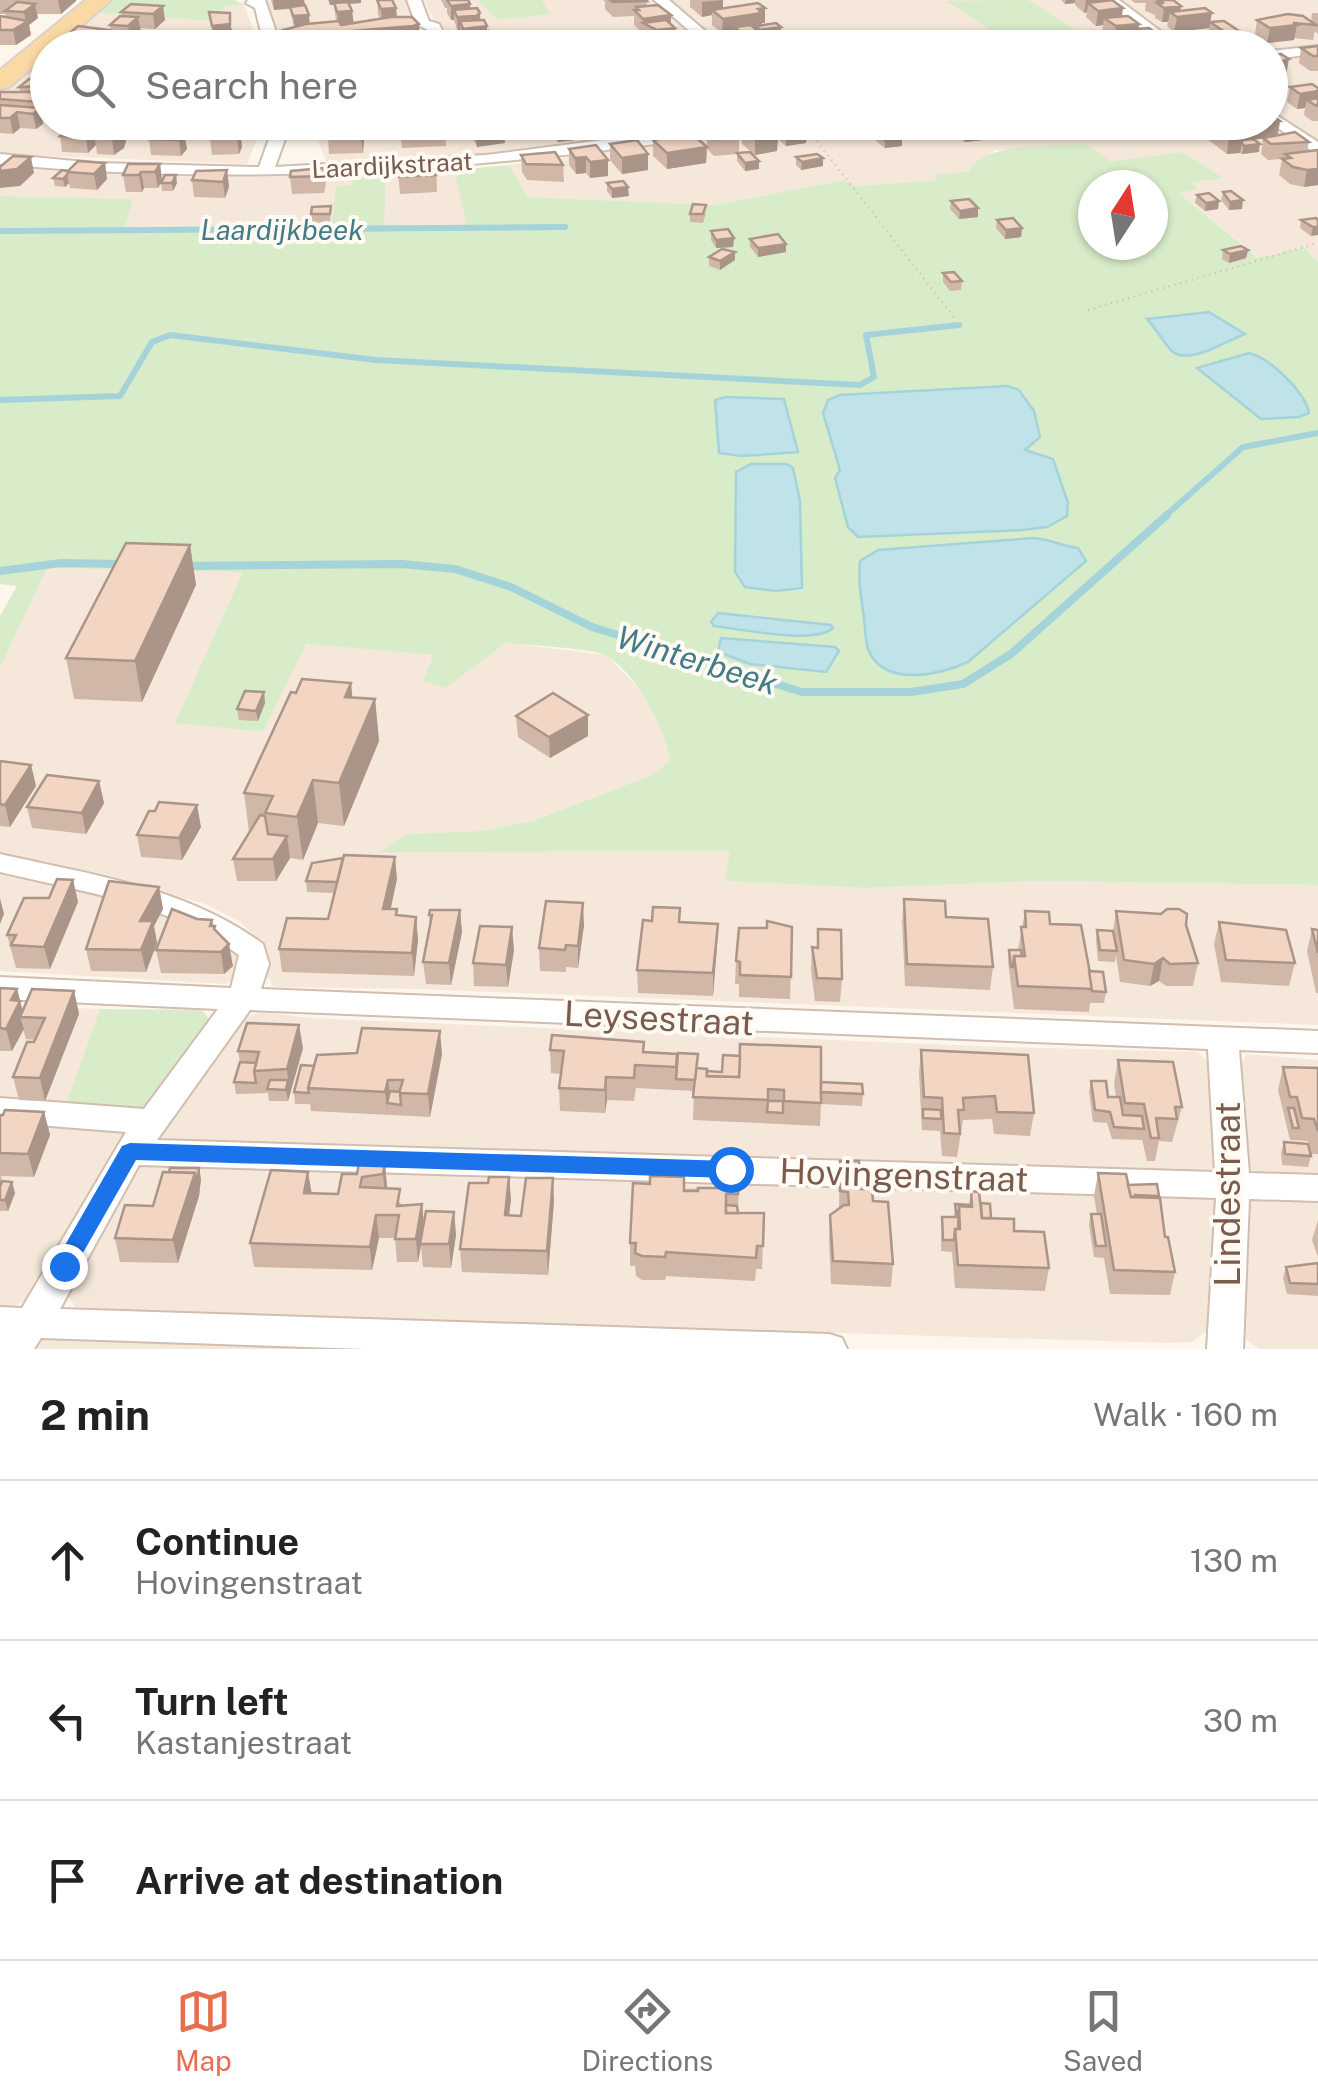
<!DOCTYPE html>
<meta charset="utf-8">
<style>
:root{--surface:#fff;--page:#f2f2f2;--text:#222;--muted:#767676;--line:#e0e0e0;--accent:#e76f51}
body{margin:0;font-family:"Public Sans",sans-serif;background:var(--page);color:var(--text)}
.compass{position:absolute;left:1078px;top:170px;width:90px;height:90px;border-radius:50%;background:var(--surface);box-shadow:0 2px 8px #0004;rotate:12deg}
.stop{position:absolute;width:30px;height:30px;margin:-22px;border:8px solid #1a73e8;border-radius:50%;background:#fff}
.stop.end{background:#1a73e8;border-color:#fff;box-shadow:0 2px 10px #0008}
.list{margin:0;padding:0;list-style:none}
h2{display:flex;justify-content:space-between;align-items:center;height:130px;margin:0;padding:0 40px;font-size:42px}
h2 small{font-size:32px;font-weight:400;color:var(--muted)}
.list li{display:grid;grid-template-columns:65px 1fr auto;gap:30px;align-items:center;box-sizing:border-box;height:160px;padding:0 40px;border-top:2px solid var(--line)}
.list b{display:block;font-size:38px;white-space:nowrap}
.list p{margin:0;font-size:32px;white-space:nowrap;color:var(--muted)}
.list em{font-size:32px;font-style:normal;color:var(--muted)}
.icon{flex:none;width:55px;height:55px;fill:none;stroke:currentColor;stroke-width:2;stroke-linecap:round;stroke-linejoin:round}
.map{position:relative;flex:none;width:1318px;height:1349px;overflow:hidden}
.search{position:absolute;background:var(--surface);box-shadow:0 2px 8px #0004;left:30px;right:30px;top:30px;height:110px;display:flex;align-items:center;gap:25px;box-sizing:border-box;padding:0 35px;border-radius:55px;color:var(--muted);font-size:38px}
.sheet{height:610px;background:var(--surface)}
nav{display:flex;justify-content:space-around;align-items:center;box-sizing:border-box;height:140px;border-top:2px solid var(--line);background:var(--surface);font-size:28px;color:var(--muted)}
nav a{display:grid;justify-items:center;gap:5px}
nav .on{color:var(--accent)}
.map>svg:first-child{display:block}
.residential{fill:#f5e8da}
.green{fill:#d8ecc9;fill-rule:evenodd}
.water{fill:#bfe3e8;stroke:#a5d3da;stroke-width:2.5}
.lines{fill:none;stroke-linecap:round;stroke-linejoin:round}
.stream-far2{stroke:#a5d3da;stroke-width:5}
.stream-far1{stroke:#a5d3da;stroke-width:6}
.stream{stroke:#a5d3da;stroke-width:8}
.minor-casing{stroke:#d1beb0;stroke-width:4}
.primary-casing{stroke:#dad1cd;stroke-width:4}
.path{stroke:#d9b8a5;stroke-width:2.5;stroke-dasharray:1 5;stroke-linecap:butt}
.minor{fill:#fff;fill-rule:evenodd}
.primary{fill:#fbd9a5;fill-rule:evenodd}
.wall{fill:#d1b7a8}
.shaded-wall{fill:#aa9588}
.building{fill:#f3d5c3;stroke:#aa9588;stroke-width:2.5}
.route{fill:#1a73e8}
.labels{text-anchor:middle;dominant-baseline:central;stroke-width:8;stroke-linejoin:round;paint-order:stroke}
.far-street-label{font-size:25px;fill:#7a5c4d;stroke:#fffaf3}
.far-water-label{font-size:28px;font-style:italic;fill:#437c86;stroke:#fffaf3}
.water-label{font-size:32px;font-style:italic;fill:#437c86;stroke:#fffaf3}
.near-street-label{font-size:35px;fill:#7a5c4d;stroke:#fffaf3}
</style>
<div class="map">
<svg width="1318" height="1349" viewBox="0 0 1318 1349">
<rect width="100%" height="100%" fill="#fdf6ec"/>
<!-- residential -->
<g class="residential">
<path d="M 266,0 L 409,0 L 419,20 L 272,33 L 262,2 Z"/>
<path d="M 424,0 L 478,0 L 499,20 L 549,13 L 542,0 L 654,0 L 711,47 L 454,47 L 442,24 L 435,22 Z"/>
<path d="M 669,0 L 1102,0 L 1170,47 L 727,47 Z"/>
<path d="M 1116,0 L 1318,0 L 1318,45 L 1271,50 L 1183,47 Z"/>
<path d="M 244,5 L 260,47 L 54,48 L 95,13 L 210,21 L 226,6 Z"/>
<path d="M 47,53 L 48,122 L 201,123 L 199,135 L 258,136 L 247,164 L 0,154 L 0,92 Z"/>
<path d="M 1318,55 L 1318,144 L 1271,110 L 1270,59 Z"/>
<path d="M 1270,122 L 1318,155 L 1318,262 L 1304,247 L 1259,258 L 1178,192 L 1190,184 L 1222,178 L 1183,152 L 1110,161 L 1038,149 L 995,150 L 969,172 L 939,180 L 854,186 L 845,180 L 714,205 L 528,197 L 509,165 L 812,123 Z"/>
<path d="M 311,123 L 736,123 L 517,152 L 327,163 Z"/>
<path d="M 0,166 L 179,176 L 352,175 L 353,185 L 336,186 L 331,239 L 302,239 L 304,229 L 122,233 L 132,199 L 0,196 Z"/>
<path d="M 454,170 L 468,226 L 383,225 L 386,174 Z"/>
<path d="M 47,568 L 244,572 L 176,723 L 263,732 L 305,644 L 435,655 L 446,688 L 506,643 L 607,655 L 642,692 L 668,739 L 670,761 L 653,775 L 532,821 L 479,831 L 407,834 L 383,852 L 731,851 L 726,881 L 866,888 L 1039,881 L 1318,885 L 1318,1025 L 418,989 L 273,987 L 270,978 L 264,978 L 260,944 L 254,935 L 240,922 L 203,903 L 0,854 L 0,668 Z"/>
<path d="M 0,870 L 148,902 L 236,949 L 240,962 L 238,976 L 226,984 L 0,971 Z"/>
<path d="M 0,1005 L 100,1009 L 64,1109 L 0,1104 Z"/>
<path d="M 260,1012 L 310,1018 L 1002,1047 L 1198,1052 L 1211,1066 L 1219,1177 L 148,1145 L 240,1020 Z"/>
<path d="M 1246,1054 L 1318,1060 L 1318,1181 L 1246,1175 L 1238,1071 Z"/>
<path d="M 0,1114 L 133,1129 L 30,1299 L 7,1309 L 0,1309 Z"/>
<path d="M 138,1160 L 1219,1193 L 1208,1330 L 1192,1342 L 1170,1343 L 77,1310 L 66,1292 Z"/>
<path d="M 1318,1193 L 1318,1349 L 1259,1349 L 1242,1336 L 1246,1194 Z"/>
<path d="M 49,1336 L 471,1349 L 30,1349 Z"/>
</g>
<!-- green -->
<g class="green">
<path d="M 114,0 L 235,0 L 244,5 L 226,6 L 210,21 L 95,13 Z"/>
<path d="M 478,0 L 542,0 L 550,14 L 498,20 Z"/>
<path d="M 1028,0 L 1103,47 L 1016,47 L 946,1 Z"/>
<path d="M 1086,144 L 1110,161 L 1183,152 L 1223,178 L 1192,183 L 1198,189 L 1179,193 L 1258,258 L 1304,247 L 1318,262 L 1318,885 L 1039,881 L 866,888 L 725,881 L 730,851 L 380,852 L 407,834 L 479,831 L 532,821 L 653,775 L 670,761 C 667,730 635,672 607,656 C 593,648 527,645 506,643 L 446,688 L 423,681 L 434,655 L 306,644 L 263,732 L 175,723 L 243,572 L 47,568 L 0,668 L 0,616 L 17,586 L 0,584 L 0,196 L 133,199 L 123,233 L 305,228 L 302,239 L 330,239 L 336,186 L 353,185 L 352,175 L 386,174 L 384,225 L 467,226 L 454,170 L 509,165 L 528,197 L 714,205 L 845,180 L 855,186 L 938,180 L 934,174 L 969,172 C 981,141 1055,147 1086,144 ZM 1093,185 L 1153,185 L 1153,245 L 1093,245 Z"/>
<path d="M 100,1009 L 202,1010 L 210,1020 L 144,1113 L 64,1109 Z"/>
</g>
<!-- water -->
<g class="water">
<path d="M 1209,312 L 1245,334 C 1228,340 1190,365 1173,352 C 1166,347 1156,328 1147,319 Z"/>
<path d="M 1249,353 C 1270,358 1305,392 1309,413 L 1299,417 L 1261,419 L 1197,368 Z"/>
<path d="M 1007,386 L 1019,390 L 1034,411 L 1040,437 L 1025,450 L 1053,459 L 1068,503 L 1067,516 L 1047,527 L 1021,530 L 858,537 L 848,527 L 835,478 L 840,470 L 823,413 L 828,400 L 840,395 Z"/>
<path d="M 726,397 L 784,399 L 798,452 L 741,456 L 719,453 L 715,400 Z"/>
<path d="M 751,464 L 787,464 L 793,468 L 800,501 L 802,588 L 776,591 L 745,587 L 735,572 L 736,472 Z"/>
<path d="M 1033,538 C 1050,539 1062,546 1078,548 L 1086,561 L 968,662 C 940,675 883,688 868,649 C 865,640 865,627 864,617 C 861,598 858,581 860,561 L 878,550 Z"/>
<path d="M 718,613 L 831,625 L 833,628 C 814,645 741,629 714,626 L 711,622 Z"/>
<path d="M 721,638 L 835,647 L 839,651 L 826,672 L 750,664 L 718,652 Z"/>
</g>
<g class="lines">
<!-- stream-far2 -->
<path class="stream-far2" d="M 347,229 L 565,227"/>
<!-- stream-far1 -->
<g class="stream-far1">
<path d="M 0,231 L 565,227"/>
<path d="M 0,400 L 120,396 L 152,342 L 170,335 L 376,360 L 860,385 L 874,377 L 866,335 L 959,325"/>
<path d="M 1164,517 L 1243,447 L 1318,433"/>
</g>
<!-- stream -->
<g class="stream">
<path d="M 185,566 L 402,564 L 455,569 L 511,587 L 592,627 L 802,692 L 911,692 L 963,684 L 1011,654 L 1167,515"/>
<path d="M 0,571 L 61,563 L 121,564"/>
</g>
<defs>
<g id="minor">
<path d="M 248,0 L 265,0 L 276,32 L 319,28 L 326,32 L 319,36 L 258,40 L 256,37 L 261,32 L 255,8 L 246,3 Z"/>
<path d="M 407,0 L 421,0 L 429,21 L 439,24 L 451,48 L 436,48 L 428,30 L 416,24 Z"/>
<path d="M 654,0 L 669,0 L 725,48 L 709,48 Z"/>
<path d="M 1103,0 L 1119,0 L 1183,48 L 1166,48 Z"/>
<path d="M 1318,46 L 1318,54 L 1270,59 L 1270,51 Z"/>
<path d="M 1270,111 L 1318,142 L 1318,155 L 1269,122 Z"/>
<path d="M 275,122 L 291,122 L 275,167 L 486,155 L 741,122 L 784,122 L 776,127 C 512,167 267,189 0,164 L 0,154 L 97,163 L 259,167 Z"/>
<path d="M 0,854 C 92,875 185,887 263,944 L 269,964 L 261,989 L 1318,1031 L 1318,1053 L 1239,1050 L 1249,1173 L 1318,1175 L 1318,1201 L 1249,1199 L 1243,1349 L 1207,1349 L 1216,1198 L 139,1165 L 60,1309 L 829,1334 L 842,1338 L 847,1349 L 364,1349 L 41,1338 L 34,1349 L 0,1349 L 0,1307 L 22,1308 L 126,1132 L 0,1122 L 0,1098 L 144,1109 L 218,1009 L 0,999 L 0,977 L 231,988 L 239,955 C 168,903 84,892 0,872 ZM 250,1010 L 1208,1049 L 1215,1172 L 157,1140 Z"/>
</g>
<path id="primary" d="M 86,0 L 111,0 L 56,48 L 48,48 L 48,55 L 9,87 L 0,89 L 0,70 Z"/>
</defs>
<!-- minor casing -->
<use href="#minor" class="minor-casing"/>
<!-- primary casing -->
<use href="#primary" class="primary-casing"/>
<!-- path -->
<g class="path">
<path d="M 802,122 L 956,320"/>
<path d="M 1088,310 L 1318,243"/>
</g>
<!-- minor -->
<use href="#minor" class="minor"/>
<!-- primary -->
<use href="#primary" class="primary"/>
</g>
<!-- wall -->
<g class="wall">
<path d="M 0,0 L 76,0 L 76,1 L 61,14 L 37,14 L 38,18 L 29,25 L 31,35 L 16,45 L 0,45 L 0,16 L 6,17 L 5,14 L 0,14 Z"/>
<path d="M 271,0 L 304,0 L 310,24 L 336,21 L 334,5 L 330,5 L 328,0 L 361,0 L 361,3 L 349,4 L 352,11 L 353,23 L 380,19 L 378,14 L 377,0 L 396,0 L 392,0 L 396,8 L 397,17 L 419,24 L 419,33 L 430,48 L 418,48 L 418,39 L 404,42 L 406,48 L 381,48 L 381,44 L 365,45 L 365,48 L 286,48 L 283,30 L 294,27 L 290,9 L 274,10 Z"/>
<path d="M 441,0 L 468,0 L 470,8 L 480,13 L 480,20 L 487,26 L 487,32 L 492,41 L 501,48 L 458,48 L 457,36 L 460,36 L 460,32 L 458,32 L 454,20 L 451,20 L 447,13 L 447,8 L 445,8 Z"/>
<path d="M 603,0 L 646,0 L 647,6 L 671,15 L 671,25 L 675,28 L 675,34 L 684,41 L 684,48 L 652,48 L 652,42 L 643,38 L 643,33 L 634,25 L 634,16 L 613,17 L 605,9 L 605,2 Z"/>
<path d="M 690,0 L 723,0 L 723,8 L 765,23 L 762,23 L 762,25 L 781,27 L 781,42 L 782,48 L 741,48 L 733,42 L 734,32 L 722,33 L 712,25 L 712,15 L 702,17 L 690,7 Z"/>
<path d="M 1061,0 L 1107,0 L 1122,16 L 1139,24 L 1139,29 L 1158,48 L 1124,48 L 1121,45 L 1122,40 L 1114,41 L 1102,33 L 1103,25 L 1096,26 L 1086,17 L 1087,12 L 1084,13 L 1075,5 L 1075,3 L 1065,4 Z"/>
<path d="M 1131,0 L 1173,0 L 1181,6 L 1180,11 L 1210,22 L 1224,21 L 1236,46 L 1222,47 L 1207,37 L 1209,28 L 1174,32 L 1167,26 L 1168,22 L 1162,22 L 1155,18 L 1155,15 L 1145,11 L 1146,3 L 1135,3 Z"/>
<path d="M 131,4 L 165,20 L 155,29 L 140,28 L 141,32 L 131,41 L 112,39 L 110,25 L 122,16 L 121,12 Z"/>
<path d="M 209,12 L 232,31 L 237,37 L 238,48 L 170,48 L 213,34 Z"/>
<path d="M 1312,13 L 1318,13 L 1318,34 L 1315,31 L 1313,40 L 1294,38 L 1294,40 L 1267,43 L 1255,34 L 1257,20 L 1311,22 Z"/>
<path d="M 109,30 L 112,44 L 108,48 L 56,47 L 66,41 L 65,37 Z"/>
<path d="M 985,33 L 1015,41 L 1014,48 L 970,48 L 971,40 L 985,40 Z"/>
<path d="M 1318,46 L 1318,71 L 1310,71 L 1299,63 L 1301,48 Z"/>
<path d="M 48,80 L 48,112 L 42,117 L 43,124 L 36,129 L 20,128 L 13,134 L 0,133 L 0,92 L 20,92 L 19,87 Z"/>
<path d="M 1290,87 L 1318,88 L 1318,121 L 1312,121 L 1304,115 L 1305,108 L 1297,109 L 1287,102 Z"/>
<path d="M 1280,121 L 1278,135 L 1309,142 L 1307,151 L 1318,150 L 1318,185 L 1304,187 L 1290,184 L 1279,175 L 1282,159 L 1268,160 L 1261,154 L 1263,138 L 1254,139 L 1259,152 L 1242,154 L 1240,153 L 1227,154 L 1207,139 L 1210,123 L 1229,126 L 1230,122 Z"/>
<path d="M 87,122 L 100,122 L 101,133 L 131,123 L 124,148 L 114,155 L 97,154 L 96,145 L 88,153 L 62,152 L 60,136 L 82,127 Z"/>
<path d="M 399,122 L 445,130 L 446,146 L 402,148 Z"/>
<path d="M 472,122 L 505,143 L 477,147 L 472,137 Z"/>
<path d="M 550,122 L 573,122 L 575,140 L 558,142 L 551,132 Z"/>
<path d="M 584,122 L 610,122 L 610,135 L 589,133 Z"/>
<path d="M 618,122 L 646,122 L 646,130 L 627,133 Z"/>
<path d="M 775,122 L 802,122 L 807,127 L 806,143 L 786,146 L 778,139 L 777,151 L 755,155 L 742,144 L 742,128 L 774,132 Z"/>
<path d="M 832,122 L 875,122 L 874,130 L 845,137 L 832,130 Z"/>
<path d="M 1030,122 L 1058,122 L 1057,127 L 1041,130 Z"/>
<path d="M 950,125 L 984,132 L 983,140 L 965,142 L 950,133 Z"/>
<path d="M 330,126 L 364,139 L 363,153 L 329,154 L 328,138 Z"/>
<path d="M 240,131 L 242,147 L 239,154 L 212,155 L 210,139 Z"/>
<path d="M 184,133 L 187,149 L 181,156 L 151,155 L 149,139 Z"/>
<path d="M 707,133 L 739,138 L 739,153 L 759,161 L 759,169 L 745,171 L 737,161 L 737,154 L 714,156 L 707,149 Z"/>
<path d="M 877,133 L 902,138 L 902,146 L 885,148 L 876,141 Z"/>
<path d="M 653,140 L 707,147 L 706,163 L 667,169 L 653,156 Z"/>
<path d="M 610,144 L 648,170 L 622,174 L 610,160 Z"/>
<path d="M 596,145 L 608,176 L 590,178 L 586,173 L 576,174 L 569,165 L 569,149 Z"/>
<path d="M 521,155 L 563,165 L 564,182 L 527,180 L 522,172 Z"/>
<path d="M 796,157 L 823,158 L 823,166 L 801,170 L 796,165 Z"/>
<path d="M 105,163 L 107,179 L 97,190 L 70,188 L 69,183 L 65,187 L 55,186 L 53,178 L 68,171 Z"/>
<path d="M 160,164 L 162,180 L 177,183 L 173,191 L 162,191 L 161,183 L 158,188 L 144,188 L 142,192 L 126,192 L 123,175 Z"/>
<path d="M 436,164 L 437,192 L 400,194 L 398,172 Z"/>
<path d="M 324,168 L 326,184 L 324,193 L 292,194 L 290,177 Z"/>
<path d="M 227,170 L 229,187 L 225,198 L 194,197 L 192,180 Z"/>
<path d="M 607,183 L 629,196 L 612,198 L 607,191 Z"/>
<path d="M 1223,192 L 1242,209 L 1229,210 L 1221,200 Z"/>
<path d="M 1197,195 L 1218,209 L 1205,211 L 1195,203 Z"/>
<path d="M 951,201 L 978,217 L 959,219 L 950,209 Z"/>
<path d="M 331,206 L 330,222 L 312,223 L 311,214 Z"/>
<path d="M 706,213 L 703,223 L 690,222 L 690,214 Z"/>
<path d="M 1316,218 L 1311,236 L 1300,228 L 1301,220 Z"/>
<path d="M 997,220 L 1022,228 L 1021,237 L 1005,239 L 996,228 Z"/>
<path d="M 711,231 L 734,238 L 733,247 L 716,248 L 711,240 Z"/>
<path d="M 750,239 L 786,244 L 786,252 L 758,257 L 750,247 Z"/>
<path d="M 1223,250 L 1248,250 L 1246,258 L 1229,263 L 1222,259 Z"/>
<path d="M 709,257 L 735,260 L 720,270 L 709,266 Z"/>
<path d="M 943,273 L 962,281 L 961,290 L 950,291 L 943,282 Z"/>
<path d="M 190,545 L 196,585 L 142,702 L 74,699 L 66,658 Z"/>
<path d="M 351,683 L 352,697 L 375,699 L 379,741 L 344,826 L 318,823 L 303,860 L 290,858 L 276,881 L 237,881 L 233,859 L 249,832 L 244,793 L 296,693 Z"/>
<path d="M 264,692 L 265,703 L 258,721 L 239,720 L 237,709 Z"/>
<path d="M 516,716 L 588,736 L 550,758 L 518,737 Z"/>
<path d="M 0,761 L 31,765 L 36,786 L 10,827 L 0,826 Z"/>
<path d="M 99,781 L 104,803 L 86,834 L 32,828 L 27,807 Z"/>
<path d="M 201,827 L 182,860 L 141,857 L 137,835 Z"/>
<path d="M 397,879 L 390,909 L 398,916 L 416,917 L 418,940 L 414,976 L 282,972 L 279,949 L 328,919 L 334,893 L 307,892 L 306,881 Z"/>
<path d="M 73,880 L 78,902 L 50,969 L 16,968 L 7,935 L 49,898 Z"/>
<path d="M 159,887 L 163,909 L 154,926 L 157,943 L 146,972 L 91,971 L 86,949 Z"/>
<path d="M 904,899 L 993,967 L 990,990 L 905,986 L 902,922 Z"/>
<path d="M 680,908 L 680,922 L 717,946 L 713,996 L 638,993 L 637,970 L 652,921 Z"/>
<path d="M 446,910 L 460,910 L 462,932 L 451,985 L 426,984 L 423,962 L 430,929 L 429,915 Z"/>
<path d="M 1025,911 L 1050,924 L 1106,992 L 1104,1003 L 1090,1003 L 1089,1012 L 1014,1009 L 1008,961 L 1009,950 L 1018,950 Z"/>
<path d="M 1116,911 L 1186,925 L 1198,963 L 1193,986 L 1166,986 L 1159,981 L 1150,986 L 1120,982 L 1116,955 L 1115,962 L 1098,961 L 1096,941 L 1097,930 L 1113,931 Z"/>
<path d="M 197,919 L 212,920 L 216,931 L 233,966 L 224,974 L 161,973 L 156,950 Z"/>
<path d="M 1219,922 L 1295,963 L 1289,986 L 1221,982 L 1214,944 Z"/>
<path d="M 584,925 L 578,968 L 566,967 L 566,972 L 540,971 L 539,948 Z"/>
<path d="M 792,927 L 790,999 L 739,997 L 739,984 L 735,984 L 736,961 L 767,928 Z"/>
<path d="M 818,929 L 842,979 L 840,1002 L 815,1001 L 811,970 L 812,947 L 817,948 Z"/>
<path d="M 1312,929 L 1318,930 L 1318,993 L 1316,993 L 1307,951 Z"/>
<path d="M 514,950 L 508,987 L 474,986 L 473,963 Z"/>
<path d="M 0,988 L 17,989 L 23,1011 L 74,991 L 79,1014 L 45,1101 L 19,1100 L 13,1077 L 36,1040 L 26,1039 L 23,1029 L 12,1051 L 0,1051 Z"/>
<path d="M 303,1048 L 288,1101 L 269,1101 L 268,1093 L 236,1094 L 234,1082 L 240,1062 L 238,1051 Z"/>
<path d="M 550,1050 L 644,1052 L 707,1071 L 821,1082 L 863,1094 L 862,1106 L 821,1104 L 820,1126 L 693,1120 L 694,1091 L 636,1088 L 634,1101 L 607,1100 L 605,1113 L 560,1111 L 559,1088 L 561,1074 L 551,1073 Z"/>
<path d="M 921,1050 L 1034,1113 L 1030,1136 L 994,1134 L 992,1119 L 963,1120 L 957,1157 L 942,1156 L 940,1131 L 922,1130 L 919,1073 Z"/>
<path d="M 442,1054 L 430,1117 L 311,1111 L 310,1104 L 295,1104 L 294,1092 L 314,1066 Z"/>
<path d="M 1118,1060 L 1182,1107 L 1172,1142 L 1159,1141 L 1155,1161 L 1147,1161 L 1142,1139 L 1142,1140 L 1112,1139 L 1107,1123 L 1093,1122 L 1089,1092 L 1091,1081 L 1108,1097 L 1116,1097 L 1114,1083 Z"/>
<path d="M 1283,1067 L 1318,1068 L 1318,1154 L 1311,1154 L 1308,1141 L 1290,1140 L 1278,1090 Z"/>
<path d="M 44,1112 L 50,1135 L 34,1177 L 1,1176 L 2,1181 L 12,1182 L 15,1193 L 8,1211 L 0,1211 L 0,1115 Z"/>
<path d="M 1284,1142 L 1311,1156 L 1308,1167 L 1282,1165 L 1281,1153 Z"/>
<path d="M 840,1161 L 860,1189 L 873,1201 L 893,1264 L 891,1287 L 831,1284 L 829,1238 L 830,1215 L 839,1208 Z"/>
<path d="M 385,1164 L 387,1188 L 402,1205 L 422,1204 L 424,1223 L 454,1212 L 456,1235 L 451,1268 L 423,1267 L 421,1247 L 418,1262 L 397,1262 L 395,1238 L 379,1238 L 372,1270 L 254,1267 L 250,1243 L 312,1193 L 338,1194 L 357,1174 Z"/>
<path d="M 199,1168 L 201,1179 L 199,1196 L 178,1263 L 120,1262 L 115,1238 L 153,1206 L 169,1172 Z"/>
<path d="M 1098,1173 L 1159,1196 L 1165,1237 L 1175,1272 L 1170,1295 L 1110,1294 L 1104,1258 L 1094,1257 L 1089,1225 L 1091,1214 L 1097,1214 L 1094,1196 Z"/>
<path d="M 509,1177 L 511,1200 L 509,1215 L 521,1216 L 554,1201 L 548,1275 L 462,1272 L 460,1249 L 488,1183 Z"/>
<path d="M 739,1178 L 738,1213 L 764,1213 L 762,1269 L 756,1269 L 755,1281 L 666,1276 L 665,1280 L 642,1280 L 636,1276 L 635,1266 L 630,1266 L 630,1243 L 684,1189 L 718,1188 Z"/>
<path d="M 971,1191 L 991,1218 L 1014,1231 L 1049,1268 L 1045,1291 L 955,1288 L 952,1252 L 941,1251 L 942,1217 L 954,1217 L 955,1204 L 969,1205 Z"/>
<path d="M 1318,1220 L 1318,1257 L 1312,1240 Z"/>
<path d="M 1318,1263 L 1318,1296 L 1287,1294 L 1283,1278 L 1286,1267 Z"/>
</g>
<!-- shaded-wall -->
<g class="shaded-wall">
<path d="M 58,0 L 76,0 L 76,1 L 61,14 Z"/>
<path d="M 273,0 L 304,0 L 305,7 L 274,10 Z"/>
<path d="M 329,0 L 361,0 L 361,3 L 330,5 Z"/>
<path d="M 723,0 L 723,14 L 712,10 L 712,15 L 702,17 L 702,2 Z"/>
<path d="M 1066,0 L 1075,0 L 1075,3 L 1065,4 Z"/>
<path d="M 1086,0 L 1107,0 L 1106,10 L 1123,8 L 1121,23 L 1104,18 L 1103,25 L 1096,26 L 1098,11 L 1088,3 L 1087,12 L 1084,13 Z"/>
<path d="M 35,4 L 38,18 L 29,25 L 31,35 L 16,45 L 13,30 L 26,22 L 24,12 Z"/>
<path d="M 470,4 L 471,16 L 480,13 L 481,27 L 487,26 L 487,37 L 492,37 L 492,47 L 501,46 L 501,48 L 474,48 L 474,38 L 464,37 L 463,29 L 460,21 L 460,32 L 458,32 L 457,17 L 454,10 L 454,20 L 451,20 L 451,6 Z"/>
<path d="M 163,6 L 165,20 L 155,29 L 153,14 Z"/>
<path d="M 1181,6 L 1179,17 L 1212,13 L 1209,28 L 1174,32 L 1177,17 L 1170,12 L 1168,22 L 1162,22 L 1164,8 Z"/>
<path d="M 396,8 L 397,22 L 382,23 L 381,9 Z"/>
<path d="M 765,8 L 765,23 L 762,23 L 762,27 L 739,31 L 734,27 L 734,32 L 722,33 L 723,19 Z"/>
<path d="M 352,11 L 354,26 L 339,27 L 337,12 Z"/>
<path d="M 230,13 L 232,39 L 214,40 L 212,26 Z"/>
<path d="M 309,15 L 310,29 L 295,31 L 293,16 Z"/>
<path d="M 671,15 L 671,28 L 675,28 L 675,42 L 684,41 L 684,48 L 662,48 L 662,44 L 657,40 L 657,30 L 643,23 L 643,19 Z"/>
<path d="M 138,17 L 141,32 L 131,41 L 128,26 Z"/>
<path d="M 419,24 L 420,38 L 417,33 L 418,39 L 414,41 L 383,43 L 380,36 L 381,44 L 365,45 L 365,48 L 353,48 L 350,39 L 350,46 L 314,48 L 312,42 L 313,48 L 293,48 L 292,36 Z"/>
<path d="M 1139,24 L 1137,38 L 1160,36 L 1158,48 L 1132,48 L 1133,39 L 1123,30 L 1122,40 L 1114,41 L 1116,26 Z"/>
<path d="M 1297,25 L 1294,40 L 1267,43 L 1270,28 Z"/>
<path d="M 781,27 L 781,42 L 758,45 L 756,42 L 755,48 L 744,48 L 745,35 L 759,30 Z"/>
<path d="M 109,30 L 112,44 L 108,48 L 101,48 L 99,38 Z"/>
<path d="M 1239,31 L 1236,46 L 1222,47 L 1225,32 Z"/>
<path d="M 1015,41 L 1014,48 L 1004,48 L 1004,45 Z"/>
<path d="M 1289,59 L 1286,75 L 1270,79 L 1270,64 Z"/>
<path d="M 1318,91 L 1318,106 L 1307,100 L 1305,108 L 1297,109 L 1300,94 Z"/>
<path d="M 48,93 L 48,112 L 42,117 L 43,124 L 36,129 L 33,114 L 39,109 L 38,102 Z"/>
<path d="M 17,112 L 20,128 L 13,134 L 10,118 Z"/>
<path d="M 1280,121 L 1277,137 L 1242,141 L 1240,153 L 1227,154 L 1230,126 Z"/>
<path d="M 98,122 L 100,122 L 102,137 L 94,138 L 96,145 L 88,153 L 86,137 Z"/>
<path d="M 124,122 L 131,122 L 124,148 L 114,155 L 112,139 Z"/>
<path d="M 626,122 L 646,122 L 646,130 L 627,133 Z"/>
<path d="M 846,122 L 875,122 L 874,130 L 845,137 Z"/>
<path d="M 919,122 L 948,122 L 918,126 Z"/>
<path d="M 1042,122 L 1058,122 L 1057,127 L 1041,130 Z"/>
<path d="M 1194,122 L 1208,122 L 1207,125 L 1193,127 Z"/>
<path d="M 363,123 L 364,139 L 363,153 L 361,137 Z"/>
<path d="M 574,124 L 575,140 L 558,142 L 557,126 Z"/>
<path d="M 504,127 L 505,143 L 477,147 L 476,131 Z"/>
<path d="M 807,127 L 806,143 L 786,146 L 786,130 Z"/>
<path d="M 240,131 L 242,147 L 239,154 L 237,138 Z"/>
<path d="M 984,132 L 983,140 L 965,142 L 965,134 Z"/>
<path d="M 184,133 L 187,149 L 181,156 L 179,140 Z"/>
<path d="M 778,135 L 777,151 L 755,155 L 755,139 Z"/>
<path d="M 902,138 L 902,146 L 885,148 L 885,140 Z"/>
<path d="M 1260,144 L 1259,152 L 1242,154 L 1244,146 Z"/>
<path d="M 707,147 L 706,163 L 667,169 L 667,153 Z"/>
<path d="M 648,154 L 648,170 L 622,174 L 622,158 Z"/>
<path d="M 31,157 L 34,173 L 20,186 L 0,188 L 0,171 Z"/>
<path d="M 586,157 L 586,173 L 576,174 L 575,158 Z"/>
<path d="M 823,158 L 823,166 L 801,170 L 802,162 Z"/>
<path d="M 608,160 L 608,176 L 590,178 L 590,162 Z"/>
<path d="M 759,161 L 759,169 L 745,171 L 745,163 Z"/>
<path d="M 105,163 L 107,179 L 97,190 L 94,174 Z"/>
<path d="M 160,164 L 162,180 L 158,188 L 155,172 Z"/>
<path d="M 1318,169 L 1318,185 L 1304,187 L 1307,170 Z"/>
<path d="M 227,170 L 229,187 L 225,198 L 223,182 Z"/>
<path d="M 141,172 L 144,188 L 142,192 L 139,175 Z"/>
<path d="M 67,175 L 69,183 L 65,187 L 63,179 Z"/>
<path d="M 176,175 L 177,183 L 173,191 L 172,183 Z"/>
<path d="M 628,187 L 629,196 L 612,198 L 612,189 Z"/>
<path d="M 1243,200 L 1242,209 L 1229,210 L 1230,202 Z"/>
<path d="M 1219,201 L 1218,209 L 1205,211 L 1206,203 Z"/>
<path d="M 978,208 L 978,217 L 959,219 L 960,211 Z"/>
<path d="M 1313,227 L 1318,227 L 1318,235 L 1311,236 Z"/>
<path d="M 1022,228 L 1021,237 L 1005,239 L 1006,230 Z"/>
<path d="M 734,238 L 733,247 L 716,248 L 716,240 Z"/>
<path d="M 786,244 L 786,252 L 758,257 L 758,248 Z"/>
<path d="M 1248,250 L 1246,258 L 1229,263 L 1230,254 Z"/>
<path d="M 735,252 L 735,260 L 720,270 L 720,261 Z"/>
<path d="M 190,545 L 196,585 L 142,702 L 135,661 Z"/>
<path d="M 351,683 L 355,724 L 345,697 Z"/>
<path d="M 264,692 L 265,703 L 258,721 L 256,711 Z"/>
<path d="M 375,699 L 379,741 L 344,826 L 339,783 Z"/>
<path d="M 588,715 L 588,736 L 550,758 L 549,737 Z"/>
<path d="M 31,765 L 36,786 L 10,827 L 5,805 Z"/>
<path d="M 313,780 L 318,823 L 303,860 L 297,817 Z"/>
<path d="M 99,781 L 104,803 L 86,834 L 82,813 Z"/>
<path d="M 197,805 L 201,827 L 182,860 L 179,838 Z"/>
<path d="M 287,836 L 290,858 L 276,881 L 273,859 Z"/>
<path d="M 395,857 L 397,879 L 386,931 L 383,909 Z"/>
<path d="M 73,880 L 78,902 L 50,969 L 44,947 Z"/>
<path d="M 159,887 L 163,909 L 154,926 L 157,943 L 146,972 L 141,950 L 140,921 Z"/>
<path d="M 0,898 L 4,914 L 0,924 Z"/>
<path d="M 583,903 L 584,925 L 578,968 L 578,946 Z"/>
<path d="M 460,910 L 462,932 L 451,985 L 449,963 Z"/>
<path d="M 416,917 L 418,940 L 414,976 L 412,953 Z"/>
<path d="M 718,924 L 717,946 L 713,996 L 713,973 Z"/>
<path d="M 512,927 L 514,950 L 508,987 L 506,965 Z"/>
<path d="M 229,944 L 233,966 L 224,974 L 221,952 Z"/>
<path d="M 1163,958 L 1159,981 L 1150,986 L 1154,964 Z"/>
<path d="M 17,989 L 24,1017 L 20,1017 L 24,1029 L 12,1051 L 6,1029 L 11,1000 Z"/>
<path d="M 74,991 L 79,1014 L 45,1101 L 40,1078 Z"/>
<path d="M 299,1025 L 303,1048 L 288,1101 L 286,1090 L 288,1080 L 287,1069 Z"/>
<path d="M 440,1031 L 442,1054 L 430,1117 L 428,1094 Z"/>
<path d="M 606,1077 L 607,1100 L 605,1113 L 605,1090 Z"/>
<path d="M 388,1080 L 391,1102 L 387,1103 L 388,1115 L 385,1092 Z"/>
<path d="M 44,1112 L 50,1135 L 34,1177 L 28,1154 Z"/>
<path d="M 385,1164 L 387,1187 L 385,1197 L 383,1174 Z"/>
<path d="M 199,1168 L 201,1179 L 199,1196 L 178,1263 L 173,1240 L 195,1173 Z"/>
<path d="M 308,1172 L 312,1195 L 304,1193 Z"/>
<path d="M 509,1177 L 511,1200 L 506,1238 L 505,1215 Z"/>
<path d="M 553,1178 L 554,1201 L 548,1275 L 547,1251 Z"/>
<path d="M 12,1182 L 15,1193 L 8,1211 L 5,1200 Z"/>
<path d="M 422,1204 L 424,1227 L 418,1262 L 416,1239 Z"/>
<path d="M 454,1212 L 456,1235 L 451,1268 L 449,1244 Z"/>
<path d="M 376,1215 L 379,1238 L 372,1270 L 370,1247 Z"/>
</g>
<!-- building -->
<g class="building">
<path d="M 377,0 L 392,0 L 396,8 L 381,9 Z"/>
<path d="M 447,0 L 468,0 L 470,4 L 451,6 Z"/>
<path d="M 610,0 L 646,0 L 647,1 L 613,2 Z"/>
<path d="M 1112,0 L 1123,8 L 1098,11 L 1088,3 Z"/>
<path d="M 1157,0 L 1173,0 L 1181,6 L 1164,8 L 1157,3 L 1164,3 Z"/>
<path d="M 17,2 L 35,4 L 24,12 L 5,11 Z"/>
<path d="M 348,2 L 352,11 L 337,12 L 334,3 Z"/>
<path d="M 758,3 L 765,8 L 758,9 L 762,13 L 723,19 L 712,10 Z"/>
<path d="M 131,4 L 163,6 L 153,14 L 121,12 Z"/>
<path d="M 305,5 L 309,15 L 293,16 L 290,7 Z"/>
<path d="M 658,5 L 671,15 L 643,19 L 634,10 L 639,10 L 636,7 Z"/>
<path d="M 477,8 L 480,13 L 476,16 L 457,17 L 454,10 Z"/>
<path d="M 1205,8 L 1212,13 L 1177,17 L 1170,12 Z"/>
<path d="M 209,12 L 230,13 L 230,24 L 212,26 Z"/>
<path d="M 1288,14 L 1303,16 L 1316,25 L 1293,23 L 1297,25 L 1270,28 L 1257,20 Z"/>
<path d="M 0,16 L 28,21 L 13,30 L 0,30 Z"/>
<path d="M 120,16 L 138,17 L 128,26 L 110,25 Z"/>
<path d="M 1128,16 L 1139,24 L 1116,26 L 1104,18 Z"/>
<path d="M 391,17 L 412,17 L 419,24 L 413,26 L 292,36 L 285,35 L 283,30 L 306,24 L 339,21 L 341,25 Z"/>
<path d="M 484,20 L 487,26 L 463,29 L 460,21 Z"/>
<path d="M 666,20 L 675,28 L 657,30 L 643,23 Z"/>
<path d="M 1224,21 L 1239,31 L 1225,32 L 1210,22 Z"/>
<path d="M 776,23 L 781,27 L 759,30 L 758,26 Z"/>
<path d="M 751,25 L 760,33 L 745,35 L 734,27 Z"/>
<path d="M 78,26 L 109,30 L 99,38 L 65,37 Z"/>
<path d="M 1149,28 L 1160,36 L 1133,39 L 1123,30 Z"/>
<path d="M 231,30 L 237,37 L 235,45 L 195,43 L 196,48 L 170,48 L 169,43 Z"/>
<path d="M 489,31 L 492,37 L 474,38 L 457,36 Z"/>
<path d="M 1000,31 L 1015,41 L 1004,45 L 985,33 Z"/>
<path d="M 674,32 L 684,41 L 662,44 L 652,35 Z"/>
<path d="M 417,33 L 424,33 L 430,43 L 422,44 Z"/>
<path d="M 401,35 L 406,45 L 385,48 L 380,36 Z"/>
<path d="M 362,38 L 365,45 L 352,46 L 350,39 Z"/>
<path d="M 983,38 L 997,48 L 982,48 L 971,40 Z"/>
<path d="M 776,39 L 782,44 L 762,47 L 756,42 Z"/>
<path d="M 332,40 L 334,48 L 314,48 L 312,42 Z"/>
<path d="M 64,41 L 81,42 L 74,48 L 56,47 Z"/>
<path d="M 498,41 L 501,46 L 472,48 L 470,43 Z"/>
<path d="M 1318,46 L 1318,56 L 1313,56 L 1301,48 Z"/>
<path d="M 1281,54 L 1289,59 L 1270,64 L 1270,55 Z"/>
<path d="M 29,79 L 48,80 L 48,86 L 19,87 Z"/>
<path d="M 1312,84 L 1318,88 L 1318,91 L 1300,94 L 1290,87 Z"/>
<path d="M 0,92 L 48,92 L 48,93 L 38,102 L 0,99 Z"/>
<path d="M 1318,98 L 1318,106 L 1315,105 L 1307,100 Z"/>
<path d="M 0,105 L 40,108 L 33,114 L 17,112 L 10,118 L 0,118 Z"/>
<path d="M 1270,117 L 1274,117 L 1280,121 L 1270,122 Z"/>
<path d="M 87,122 L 98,122 L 86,137 L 60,136 L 70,126 L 82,127 Z"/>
<path d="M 113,122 L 124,122 L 121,132 L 112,139 L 94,138 L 113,125 Z"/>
<path d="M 399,122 L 443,122 L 445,130 L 401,132 Z"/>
<path d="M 472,122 L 502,122 L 504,127 L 476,131 Z"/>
<path d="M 555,122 L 573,122 L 574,124 L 557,126 Z"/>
<path d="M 777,122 L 802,122 L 807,127 L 786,130 Z"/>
<path d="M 963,122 L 971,122 L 984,132 L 965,134 L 950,125 Z"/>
<path d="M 1225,122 L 1243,136 L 1230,138 L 1210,123 Z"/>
<path d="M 1230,122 L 1265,122 L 1230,126 Z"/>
<path d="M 363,123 L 361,137 L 328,138 L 330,126 Z"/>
<path d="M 764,123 L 778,135 L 755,139 L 742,128 Z"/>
<path d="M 728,128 L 739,138 L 714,139 L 707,133 Z"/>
<path d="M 157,129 L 184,133 L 179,140 L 149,139 Z"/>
<path d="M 214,131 L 240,131 L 237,138 L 210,139 Z"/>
<path d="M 894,131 L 902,138 L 885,140 L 877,133 Z"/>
<path d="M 1295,132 L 1309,142 L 1271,144 L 1263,138 Z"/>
<path d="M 691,133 L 707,147 L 667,153 L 653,140 Z"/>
<path d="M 1253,139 L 1260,144 L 1244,146 L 1242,144 L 1242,140 Z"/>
<path d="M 637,140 L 648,154 L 622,158 L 610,144 Z"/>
<path d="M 596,145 L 608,160 L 590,162 L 586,157 L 575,158 L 569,149 Z"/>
<path d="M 1318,150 L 1318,169 L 1307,170 L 1293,167 L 1282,159 L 1291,158 L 1285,154 Z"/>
<path d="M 555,152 L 563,165 L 526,164 L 521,155 Z"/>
<path d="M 750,152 L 759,161 L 745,163 L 737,153 Z"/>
<path d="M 817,154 L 823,158 L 802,162 L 796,157 Z"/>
<path d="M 13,156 L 31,157 L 17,169 L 0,171 L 0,167 Z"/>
<path d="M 78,161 L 105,163 L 94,174 L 67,172 Z"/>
<path d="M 128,164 L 160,164 L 155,172 L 141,172 L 139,175 L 123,175 Z"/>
<path d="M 436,164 L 436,175 L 399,177 L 398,172 L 404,171 L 404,167 Z"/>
<path d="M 324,168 L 323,176 L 290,177 L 291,171 Z"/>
<path d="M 62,170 L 68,171 L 67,175 L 63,179 L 53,178 Z"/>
<path d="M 227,170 L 223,182 L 192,180 L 196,171 Z"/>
<path d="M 165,175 L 176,175 L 172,183 L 161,183 Z"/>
<path d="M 623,181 L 628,187 L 612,189 L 607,183 Z"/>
<path d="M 1231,191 L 1243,200 L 1230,202 L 1223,192 Z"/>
<path d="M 1209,193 L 1219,201 L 1206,203 L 1197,195 Z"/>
<path d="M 969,199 L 978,208 L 960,211 L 951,201 Z"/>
<path d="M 693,204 L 706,205 L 703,214 L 690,214 Z"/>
<path d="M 331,206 L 330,214 L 311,214 L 312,207 Z"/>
<path d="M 1013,218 L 1022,228 L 1006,230 L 997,220 Z"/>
<path d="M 1316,218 L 1318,220 L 1318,227 L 1313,227 L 1301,220 Z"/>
<path d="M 728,229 L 734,238 L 716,240 L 711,231 Z"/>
<path d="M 778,234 L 786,244 L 758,248 L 750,239 Z"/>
<path d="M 1241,246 L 1248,250 L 1230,254 L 1223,250 Z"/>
<path d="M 722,249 L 735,252 L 720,261 L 709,257 Z"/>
<path d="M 954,272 L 962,281 L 951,282 L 943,273 Z"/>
<path d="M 126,543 L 190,545 L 135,661 L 66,658 Z"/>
<path d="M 302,679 L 351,683 L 345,697 L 375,699 L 339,783 L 313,780 L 297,817 L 265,813 L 273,796 L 244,793 L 291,692 L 296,693 Z"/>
<path d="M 245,691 L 264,692 L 256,711 L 237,709 Z"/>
<path d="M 553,693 L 588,715 L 549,737 L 516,716 Z"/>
<path d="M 0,761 L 31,765 L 5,805 L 0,804 Z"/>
<path d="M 47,775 L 99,781 L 82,813 L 27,807 Z"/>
<path d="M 159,802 L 197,805 L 179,838 L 137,835 L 149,811 L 155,811 Z"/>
<path d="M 260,815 L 265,816 L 268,834 L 287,836 L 273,859 L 233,859 Z"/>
<path d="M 344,855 L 395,857 L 383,909 L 397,909 L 396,915 L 416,917 L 412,953 L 279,949 L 287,918 L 328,919 Z"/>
<path d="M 343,858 L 337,882 L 306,881 L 312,863 Z"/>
<path d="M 57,879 L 73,880 L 44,947 L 11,945 L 16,935 L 7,935 L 24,898 L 49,898 Z"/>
<path d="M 109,881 L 159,887 L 140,921 L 153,921 L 141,950 L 86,949 Z"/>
<path d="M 904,899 L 945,901 L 946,917 L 988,919 L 993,967 L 907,964 Z"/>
<path d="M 546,901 L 583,903 L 578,946 L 566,945 L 565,950 L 539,948 Z"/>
<path d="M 653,907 L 680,908 L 679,922 L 718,924 L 713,973 L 637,970 L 643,920 L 652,921 Z"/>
<path d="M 172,909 L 197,919 L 212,920 L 210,926 L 215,926 L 214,929 L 229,944 L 221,952 L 156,950 Z"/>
<path d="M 1167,909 L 1179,909 L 1187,914 L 1186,925 L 1198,963 L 1170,964 L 1163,958 L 1154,964 L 1124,960 L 1116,911 L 1161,914 Z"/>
<path d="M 430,910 L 460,910 L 449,963 L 423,962 L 432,915 L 429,915 Z"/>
<path d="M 1025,911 L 1049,912 L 1050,924 L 1081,925 L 1093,989 L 1018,986 L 1014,956 L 1025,956 L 1021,927 L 1026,927 Z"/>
<path d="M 767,921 L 792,927 L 791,977 L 740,975 L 740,962 L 736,961 L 739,928 L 767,928 Z"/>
<path d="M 1219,922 L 1286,930 L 1295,963 L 1226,960 Z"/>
<path d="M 480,926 L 512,927 L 506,965 L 473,963 Z"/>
<path d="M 818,929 L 841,930 L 842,979 L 817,978 L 812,947 L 818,948 Z"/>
<path d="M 1312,929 L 1318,930 L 1318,953 Z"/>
<path d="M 1097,930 L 1113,931 L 1117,951 L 1100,950 Z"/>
<path d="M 1009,950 L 1021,950 L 1022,956 L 1014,956 L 1013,967 L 1011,967 Z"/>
<path d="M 1089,971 L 1103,972 L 1106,992 L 1092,991 Z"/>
<path d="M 0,988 L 17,989 L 11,1000 L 20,1001 L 6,1029 L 0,1028 Z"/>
<path d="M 32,989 L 74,991 L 40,1078 L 13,1077 L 27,1042 L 34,1042 L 45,1018 L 20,1017 Z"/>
<path d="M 247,1023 L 299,1025 L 287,1069 L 254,1071 L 259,1052 L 238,1051 Z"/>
<path d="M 362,1028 L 440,1031 L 428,1094 L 399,1093 L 403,1080 L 388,1080 L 385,1092 L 308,1088 L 317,1055 L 357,1053 Z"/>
<path d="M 552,1035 L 644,1042 L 643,1052 L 677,1054 L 676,1067 L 635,1065 L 634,1078 L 606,1077 L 605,1090 L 559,1088 L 564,1051 L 550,1050 Z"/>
<path d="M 740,1044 L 821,1047 L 821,1103 L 784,1101 L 784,1090 L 768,1089 L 768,1100 L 693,1097 L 696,1068 L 707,1069 L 707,1076 L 739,1077 Z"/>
<path d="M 921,1050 L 1028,1055 L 1034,1113 L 997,1112 L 995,1096 L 963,1098 L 964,1110 L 958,1110 L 960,1134 L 944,1133 L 942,1098 L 924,1097 Z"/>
<path d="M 678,1053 L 698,1054 L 695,1080 L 676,1079 Z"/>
<path d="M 723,1055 L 740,1056 L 739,1077 L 707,1076 L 707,1071 L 722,1072 Z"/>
<path d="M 1118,1060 L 1173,1062 L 1182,1107 L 1175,1107 L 1177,1119 L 1156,1118 L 1159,1138 L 1151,1138 L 1144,1104 L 1125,1103 Z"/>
<path d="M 240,1062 L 256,1063 L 254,1071 L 256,1083 L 234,1082 Z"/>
<path d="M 301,1065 L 314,1066 L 308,1088 L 309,1093 L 294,1092 Z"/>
<path d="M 1283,1067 L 1318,1068 L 1318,1131 L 1314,1119 L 1302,1118 L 1297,1097 L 1290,1097 Z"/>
<path d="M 270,1080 L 288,1080 L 286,1090 L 267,1089 Z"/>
<path d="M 1091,1081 L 1106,1081 L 1108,1097 L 1120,1097 L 1123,1115 L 1142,1116 L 1144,1129 L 1114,1127 L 1110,1112 L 1095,1110 Z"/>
<path d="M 821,1082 L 862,1084 L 863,1094 L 821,1092 Z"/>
<path d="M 390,1091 L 400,1092 L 401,1105 L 387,1103 Z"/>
<path d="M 768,1101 L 783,1101 L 783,1113 L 767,1112 Z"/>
<path d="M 1288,1108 L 1294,1108 L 1299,1128 L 1293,1128 Z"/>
<path d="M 923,1109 L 941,1110 L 941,1119 L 923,1118 Z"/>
<path d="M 5,1110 L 44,1112 L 28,1154 L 0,1153 L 0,1115 L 3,1115 Z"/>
<path d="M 1284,1142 L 1308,1144 L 1311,1156 L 1285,1154 Z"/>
<path d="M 840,1161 L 859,1161 L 860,1189 L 872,1189 L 873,1201 L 888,1202 L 893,1264 L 833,1261 L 830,1215 L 844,1205 L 849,1205 L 848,1192 L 840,1191 Z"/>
<path d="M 359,1163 L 385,1164 L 383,1174 L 362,1177 L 360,1187 L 400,1189 L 397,1206 L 422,1204 L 416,1239 L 395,1239 L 399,1215 L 376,1215 L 370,1247 L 250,1243 L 271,1170 L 308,1172 L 304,1193 L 338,1194 L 342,1174 L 357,1174 Z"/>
<path d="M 170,1168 L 199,1168 L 197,1185 L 195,1173 L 169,1172 Z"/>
<path d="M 163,1172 L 195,1173 L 173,1240 L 115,1238 L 125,1205 L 153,1206 Z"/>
<path d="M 1098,1173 L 1126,1174 L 1131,1197 L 1160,1198 L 1165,1237 L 1168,1237 L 1175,1272 L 1114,1270 Z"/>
<path d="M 650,1176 L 684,1177 L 684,1191 L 698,1191 L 698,1188 L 718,1188 L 718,1176 L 739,1178 L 738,1194 L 726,1194 L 726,1213 L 764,1213 L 763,1246 L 757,1246 L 756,1258 L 666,1252 L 665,1257 L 642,1256 L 635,1253 L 636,1243 L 630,1243 L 633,1183 L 650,1184 Z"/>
<path d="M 489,1177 L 509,1177 L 505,1215 L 521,1216 L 526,1178 L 553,1178 L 547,1251 L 460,1249 L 469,1183 L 488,1183 Z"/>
<path d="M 2,1181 L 12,1182 L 5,1200 L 0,1200 L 0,1187 Z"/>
<path d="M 1157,1184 L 1159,1196 L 1135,1195 L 1135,1197 L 1131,1197 L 1128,1185 Z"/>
<path d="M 971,1191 L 979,1192 L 982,1218 L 1014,1219 L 1014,1231 L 1044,1232 L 1049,1268 L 958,1265 L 955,1229 L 960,1229 L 959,1206 L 972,1207 Z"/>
<path d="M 981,1203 L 990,1204 L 991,1218 L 982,1218 Z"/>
<path d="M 955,1204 L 970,1205 L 970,1206 L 959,1206 L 958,1229 L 955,1229 L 954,1240 L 943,1240 L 942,1217 L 957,1217 Z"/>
<path d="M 726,1205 L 737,1206 L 738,1213 L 726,1213 Z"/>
<path d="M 426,1211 L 454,1212 L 449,1244 L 420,1244 Z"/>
<path d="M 1091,1214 L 1101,1214 L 1106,1246 L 1096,1246 Z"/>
<path d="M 1318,1263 L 1318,1284 L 1290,1283 L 1286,1267 Z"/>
</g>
<!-- route -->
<path class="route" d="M 130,1143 L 730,1161 L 741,1169 L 730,1178 L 136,1160 L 72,1272 L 57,1272 L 53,1266 L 57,1259 L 122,1146 Z"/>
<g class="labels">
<!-- far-street labels -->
<g class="far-street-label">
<text transform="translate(392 165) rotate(-3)">Laardijkstraat</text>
</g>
<!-- far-water labels -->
<g class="far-water-label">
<text x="282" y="229">Laardijkbeek</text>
</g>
<!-- water labels -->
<g class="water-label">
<text transform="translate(697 660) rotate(17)">Winterbeek</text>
</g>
<!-- near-street labels -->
<g class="near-street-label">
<text transform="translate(659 1018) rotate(3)">Leysestraat</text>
<text transform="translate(904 1175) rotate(2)">Hovingenstraat</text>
<text transform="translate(1227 1194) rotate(-90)">Lindestraat</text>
</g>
</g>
</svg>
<svg class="compass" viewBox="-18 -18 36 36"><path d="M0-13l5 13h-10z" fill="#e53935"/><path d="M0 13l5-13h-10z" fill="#767676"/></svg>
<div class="stop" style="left:730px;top:1169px"></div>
<div class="stop end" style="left:64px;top:1266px"></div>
<div class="search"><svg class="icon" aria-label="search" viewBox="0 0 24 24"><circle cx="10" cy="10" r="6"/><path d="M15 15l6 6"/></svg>Search here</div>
</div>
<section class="sheet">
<h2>2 min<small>Walk · 160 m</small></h2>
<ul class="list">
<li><svg class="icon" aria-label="ahead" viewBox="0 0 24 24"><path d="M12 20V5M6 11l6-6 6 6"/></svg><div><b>Continue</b><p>Hovingenstraat</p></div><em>130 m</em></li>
<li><svg class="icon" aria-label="left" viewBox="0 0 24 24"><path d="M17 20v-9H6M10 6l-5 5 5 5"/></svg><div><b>Turn left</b><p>Kastanjestraat</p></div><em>30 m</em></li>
<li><svg class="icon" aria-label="arrive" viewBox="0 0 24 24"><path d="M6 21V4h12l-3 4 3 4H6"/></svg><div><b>Arrive at destination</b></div></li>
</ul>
</section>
<nav>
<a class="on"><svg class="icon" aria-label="map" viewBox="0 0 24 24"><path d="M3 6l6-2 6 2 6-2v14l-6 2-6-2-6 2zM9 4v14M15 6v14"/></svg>Map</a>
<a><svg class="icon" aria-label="directions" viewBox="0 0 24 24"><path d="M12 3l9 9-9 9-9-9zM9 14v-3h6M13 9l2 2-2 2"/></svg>Directions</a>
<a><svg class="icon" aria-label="saved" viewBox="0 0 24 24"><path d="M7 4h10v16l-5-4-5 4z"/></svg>Saved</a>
</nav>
